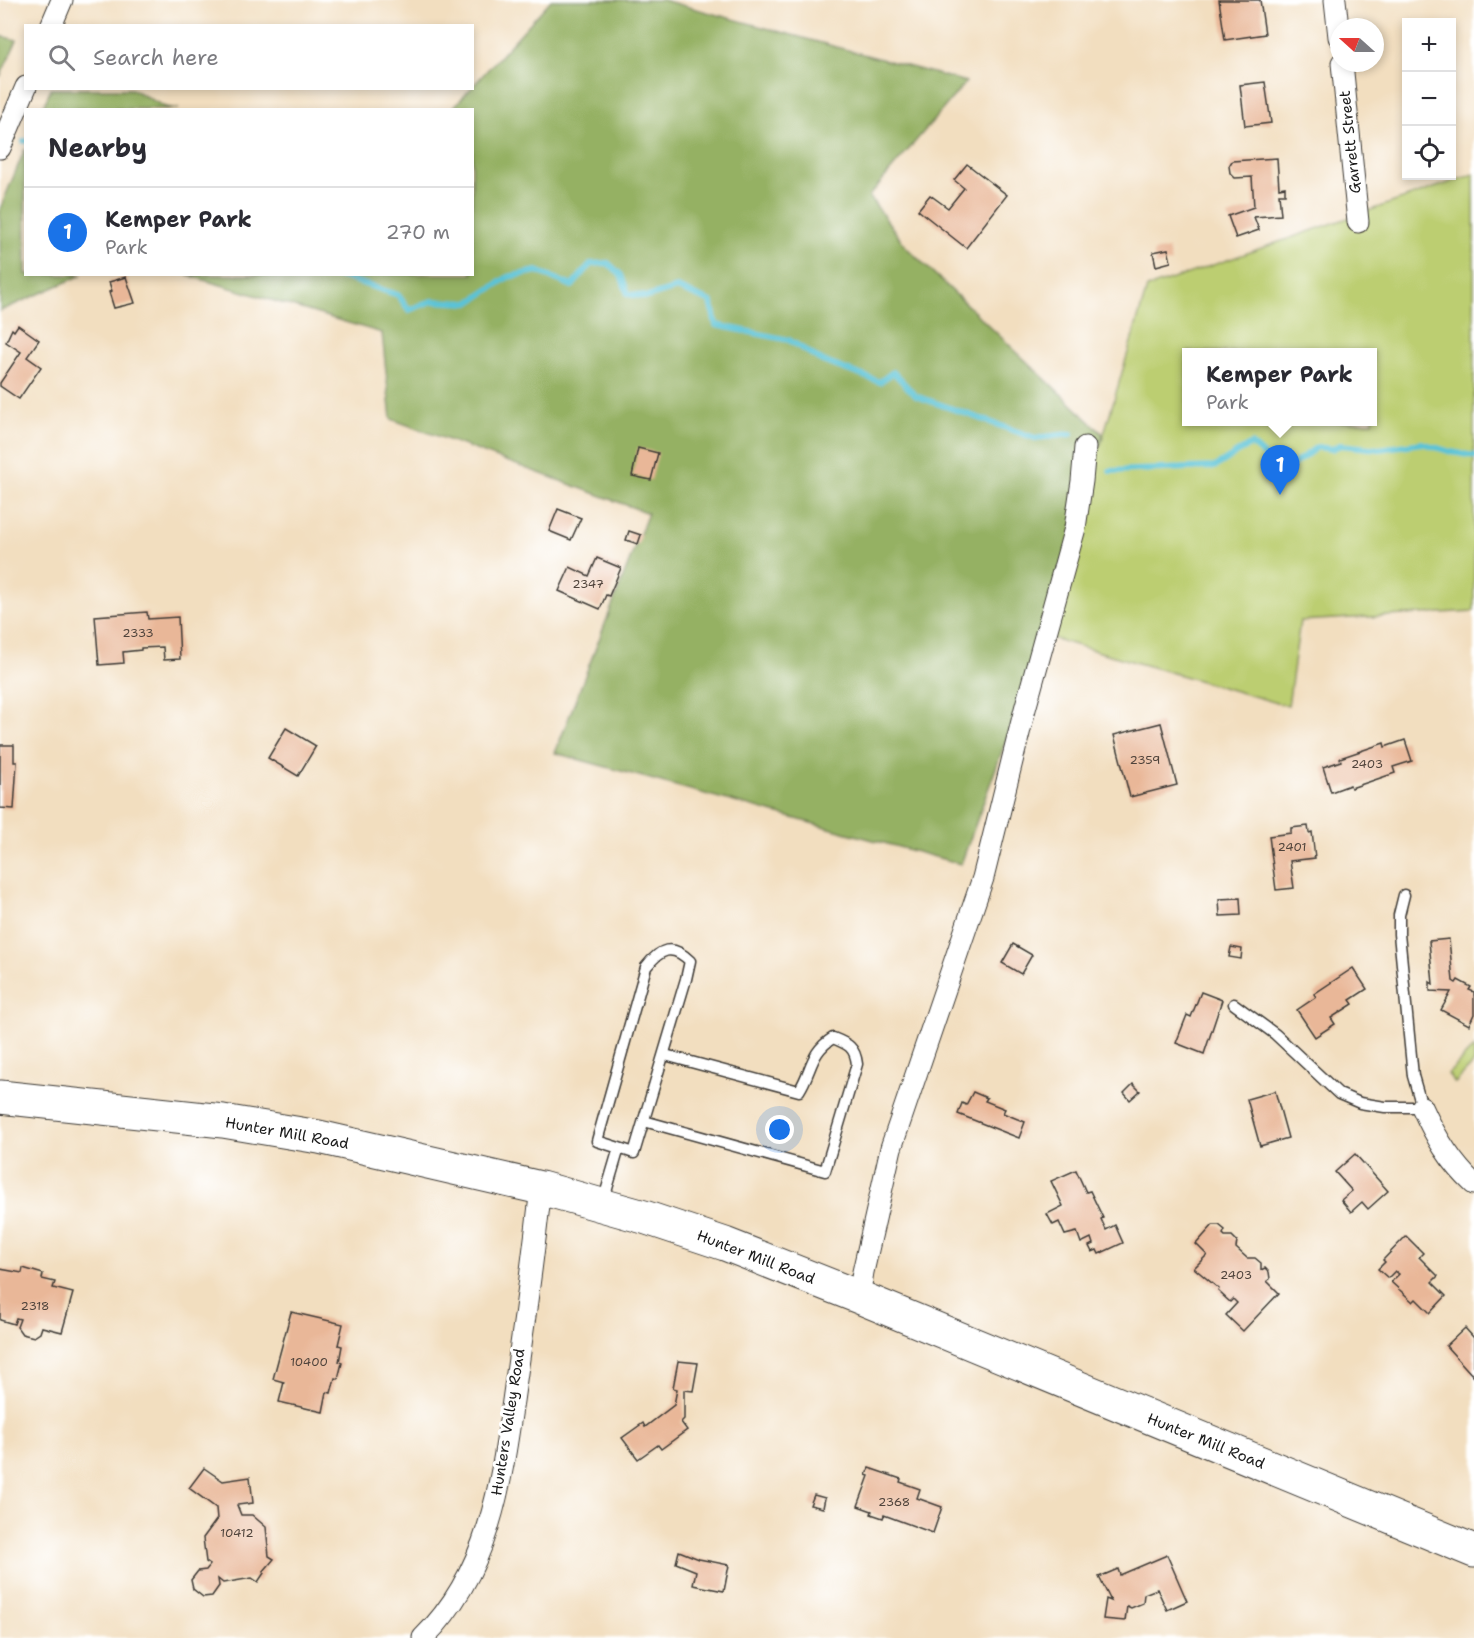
<!DOCTYPE html>
<meta charset="utf-8">
<style>
:root{--surface:#fff;--page:#f7f7f7;--text:#2b2b33;--muted:#7c7c81;--line:#e1e1e2;--accent:#1a73e8}
body{margin:0;font-family:"Shantell Sans",sans-serif;background:var(--page);color:var(--text)}
.controls{position:absolute;right:18px;top:18px;display:grid;overflow:hidden;border-radius:0px;box-shadow:0 3px 9px #0003}
.controls button{width:54px;height:54px;display:grid;place-items:center;padding:0;border:0;border-bottom:2px solid var(--line);background:var(--surface);color:var(--text);font:30px sans-serif}
.compass{position:absolute;left:1330px;top:18px;width:54px;height:54px;border-radius:50%;background:var(--surface);box-shadow:0 3px 9px #0003;rotate:291deg}
.you{position:absolute;left:780px;top:1130px;width:21px;height:21px;margin:-15px;border:4px solid #fff;border-radius:50%;background:#1a73e8;box-shadow:0 0 0 9px #1a73e833}
.badge{display:grid;place-items:center;width:39px;height:39px;border-radius:50%;background:var(--accent);color:#fff;font-size:20px;font-weight:700}
.pin{position:absolute;translate:-50% -50px;filter:drop-shadow(0 2px 3px #0008)}
.pin::after{content:'';position:absolute;top:32px;width:21px;height:18px;background:inherit;clip-path:polygon(0 0,100% 0,50% 100%)}
.popup{position:absolute;left:1182px;top:348px;width:195px;height:78px;box-sizing:border-box;display:grid;place-content:center;border-radius:0px;background:var(--surface);filter:drop-shadow(0 2px 4px #0005);font-size:20px;white-space:nowrap;color:var(--muted)}
.popup b{font-size:22px;color:var(--text)}
.popup::after{content:'';position:absolute;left:50%;top:100%;margin-left:-12px;border:12px solid transparent;border-top-color:var(--surface)}
.list{margin:0;padding:0;list-style:none}
h2{display:flex;justify-content:space-between;align-items:center;height:78px;margin:0;padding:0 24px;font-size:26px}
h2 small{font-size:20px;font-weight:400;color:var(--muted)}
.list li{display:grid;grid-template-columns:39px 1fr auto;gap:18px;align-items:center;box-sizing:border-box;height:90px;padding:0 24px;border-top:2px solid var(--line)}
.list b{display:block;font-size:22px;white-space:nowrap}
.list p{margin:0;font-size:20px;white-space:nowrap;color:var(--muted)}
.list em{font-size:20px;font-style:normal;color:var(--muted)}
.icon{flex:none;width:33px;height:33px;fill:none;stroke:currentColor;stroke-width:2;stroke-linecap:round;stroke-linejoin:round}
.map{position:relative;flex:none;width:1474px;height:1638px;overflow:hidden}
.search{position:absolute;background:var(--surface);box-shadow:0 3px 9px #0003;left:24px;top:24px;width:450px;height:66px;display:flex;align-items:center;gap:15px;box-sizing:border-box;padding:0 21px;border-radius:0px;color:var(--muted);font-size:22px}
.panel{position:absolute;background:var(--surface);box-shadow:0 3px 9px #0003;left:24px;top:108px;width:450px;height:168px;border-radius:0px}
.map>svg:first-child{display:block}
.green{fill:#bcce71;stroke:#6c7546;stroke-width:1.5;fill-rule:evenodd}
.forest{fill:#95b163;stroke:#586640;stroke-width:1.5}
.lines{fill:none;stroke-linecap:round;stroke-linejoin:round}
.stream{stroke:#5ac3d7;stroke-width:6}
.building{fill:#e9b798}
.lane-casing{stroke:#3c3934;stroke-width:13}
.street-casing{stroke:#3c3934;stroke-width:23}
.primary-casing{stroke:#3c3934;stroke-width:35}
.lane{stroke:#fff;stroke-width:10}
.street{stroke:#fff;stroke-width:21}
.primary{stroke:#fff;stroke-width:33}
.labels{text-anchor:middle;dominant-baseline:central;stroke-width:6;stroke-linejoin:round;paint-order:stroke}
.number-label{font-size:12px;fill:#4f433b}
.street-label{font-size:15px;fill:#1c1c1c;stroke:#fff}
</style>
<div class="map">
<svg width="1474" height="1638" viewBox="0 0 1474 1638">
<rect width="100%" height="100%" fill="#fff"/>
<filter id="ink" filterUnits="userSpaceOnUse"><feTurbulence type="fractalNoise" baseFrequency=".0167" numOctaves="2"/><feDisplacementMap in="SourceGraphic" scale="12" xChannelSelector="R" yChannelSelector="G"/><feConvolveMatrix kernelMatrix="1 2 1 2 8 2 1 2 1" color-interpolation-filters="sRGB"/></filter>
<filter id="wash" filterUnits="userSpaceOnUse"><feTurbulence type="fractalNoise" baseFrequency=".008" numOctaves="4" result="noise"/><feDisplacementMap in="SourceGraphic" scale="24" xChannelSelector="R" yChannelSelector="G"/><feGaussianBlur stdDeviation="1.35" result="paint"/><feColorMatrix in="noise" values="0 0 0 0 0 0 0 0 0 0 0 0 0 0 0 0 0 1.4 0 .05"/><feComposite in="paint" operator="in"/></filter>
<g filter="url(#wash)">
<rect width="100%" height="100%" fill="#f2debf"/>
<!-- green -->
<g class="green">
<path d="M 1474,174 L 1474,611 L 1300,621 L 1288,706 L 1044,636 L 1147,288 ZM 1187,352 L 1373,352 L 1373,422 L 1187,422 Z"/>
<path d="M 1474,1047 L 1474,1063 L 1455,1083 L 1448,1074 Z"/>
</g>
<!-- forest -->
<g class="forest">
<path d="M 551,0 L 663,0 L 966,82 L 869,196 L 907,248 L 1103,434 L 1044,636 L 961,864 L 555,753 L 648,513 L 391,419 L 382,333 L 187,275 L 472,274 L 472,110 L 452,109 Z"/>
<path d="M 0,36 L 17,40 L 0,77 Z"/>
<path d="M 51,89 L 132,89 L 165,107 L 179,109 L 42,109 Z"/>
<path d="M 25,149 L 26,274 L 82,275 L 0,311 L 0,209 Z"/>
</g>
<g class="lines">
<!-- stream -->
<g class="stream">
<path d="M 24,141 L 26,141"/>
<path d="M 333,274 L 398,295 L 409,310 L 432,301 L 469,303 L 508,277 L 537,271 L 572,286 L 591,264 L 608,263 L 621,275 L 628,294 L 647,297 L 677,288 L 711,302 L 716,325 L 789,340 L 822,361 L 880,382 L 893,372 L 916,396 L 1035,438 L 1071,434"/>
<path d="M 1110,471 L 1215,467 L 1251,444 L 1283,472 L 1317,447 L 1332,449 L 1340,445 L 1379,449 L 1422,443 L 1451,452 L 1474,456"/>
</g>
</g>
<g id="blocks">
<!-- building -->
<g class="building">
<path d="M 1219,0 L 1260,0 L 1265,34 L 1225,40 Z"/>
<path d="M 1265,82 L 1271,123 L 1245,126 L 1240,85 Z"/>
<path d="M 1277,158 L 1279,188 L 1285,187 L 1285,194 L 1279,194 L 1281,215 L 1254,217 L 1259,230 L 1236,238 L 1228,216 L 1254,207 L 1252,177 L 1235,178 L 1230,173 L 1229,166 L 1232,161 Z"/>
<path d="M 967,164 L 1007,195 L 966,248 L 918,210 L 930,195 L 948,208 L 964,188 L 954,180 Z"/>
<path d="M 1168,249 L 1171,262 L 1156,266 L 1153,252 Z"/>
<path d="M 126,277 L 135,303 L 114,308 L 109,292 L 112,291 L 109,282 Z"/>
<path d="M 18,325 L 39,340 L 27,357 L 41,367 L 19,399 L 0,386 L 0,383 L 21,352 L 6,342 L 12,329 L 14,331 Z"/>
<path d="M 638,448 L 658,453 L 651,480 L 632,476 Z"/>
<path d="M 558,509 L 581,518 L 571,540 L 549,531 Z"/>
<path d="M 629,531 L 641,535 L 638,544 L 626,540 Z"/>
<path d="M 597,558 L 621,568 L 609,596 L 606,595 L 600,609 L 559,591 L 570,567 L 589,576 Z"/>
<path d="M 147,612 L 148,619 L 178,617 L 180,659 L 164,660 L 163,647 L 141,648 L 141,650 L 123,652 L 124,663 L 99,665 L 95,616 Z"/>
<path d="M 1161,723 L 1177,785 L 1130,797 L 1114,735 Z"/>
<path d="M 286,728 L 316,746 L 298,776 L 268,758 Z"/>
<path d="M 1405,740 L 1412,761 L 1393,767 L 1395,773 L 1351,788 L 1350,785 L 1331,792 L 1323,767 L 1341,761 L 1340,758 L 1384,743 L 1385,747 Z"/>
<path d="M 0,745 L 14,745 L 14,762 L 17,762 L 14,809 L 0,808 Z"/>
<path d="M 1308,826 L 1309,833 L 1312,832 L 1315,858 L 1290,861 L 1294,888 L 1276,890 L 1269,836 L 1291,833 L 1291,828 Z"/>
<path d="M 1240,898 L 1241,915 L 1220,916 L 1219,899 Z"/>
<path d="M 1449,939 L 1453,981 L 1456,983 L 1458,980 L 1471,987 L 1469,990 L 1474,992 L 1474,1014 L 1469,1025 L 1441,1010 L 1451,992 L 1430,991 L 1430,982 L 1433,984 L 1429,941 Z"/>
<path d="M 1013,944 L 1032,955 L 1021,974 L 1002,963 Z"/>
<path d="M 1231,947 L 1242,949 L 1241,959 L 1229,957 Z"/>
<path d="M 1353,968 L 1367,989 L 1350,1000 L 1353,1004 L 1331,1018 L 1335,1024 L 1315,1037 L 1297,1010 L 1316,997 L 1314,994 Z"/>
<path d="M 1201,992 L 1222,1000 L 1204,1054 L 1176,1043 L 1187,1015 L 1191,1017 Z"/>
<path d="M 1133,1084 L 1140,1091 L 1130,1100 L 1124,1093 Z"/>
<path d="M 1275,1091 L 1288,1138 L 1260,1146 L 1247,1099 Z"/>
<path d="M 973,1092 L 987,1098 L 985,1101 L 1005,1109 L 1003,1113 L 1025,1122 L 1019,1138 L 958,1114 L 962,1103 L 966,1105 Z"/>
<path d="M 1355,1154 L 1388,1191 L 1368,1209 L 1362,1202 L 1351,1212 L 1341,1200 L 1352,1191 L 1335,1172 Z"/>
<path d="M 1076,1170 L 1086,1192 L 1090,1191 L 1103,1218 L 1101,1219 L 1106,1230 L 1115,1225 L 1123,1243 L 1099,1254 L 1097,1250 L 1092,1252 L 1089,1246 L 1093,1244 L 1091,1238 L 1081,1243 L 1077,1232 L 1065,1235 L 1059,1222 L 1053,1225 L 1047,1214 L 1063,1206 L 1051,1181 Z"/>
<path d="M 1213,1225 L 1219,1225 L 1225,1230 L 1223,1234 L 1225,1236 L 1232,1236 L 1237,1241 L 1236,1248 L 1247,1258 L 1255,1258 L 1261,1263 L 1261,1270 L 1265,1268 L 1269,1272 L 1270,1279 L 1267,1281 L 1279,1293 L 1243,1331 L 1226,1315 L 1237,1303 L 1233,1299 L 1230,1302 L 1218,1291 L 1219,1289 L 1194,1268 L 1207,1255 L 1196,1244 Z"/>
<path d="M 1406,1236 L 1423,1253 L 1419,1257 L 1438,1276 L 1432,1282 L 1446,1296 L 1430,1313 L 1416,1299 L 1413,1302 L 1391,1282 L 1399,1274 L 1395,1271 L 1388,1278 L 1378,1269 L 1385,1262 L 1383,1260 Z"/>
<path d="M 23,1268 L 43,1274 L 42,1279 L 55,1282 L 53,1288 L 73,1293 L 62,1332 L 42,1327 L 40,1333 L 34,1337 L 22,1334 L 17,1327 L 20,1319 L 16,1318 L 14,1324 L 0,1320 L 0,1269 L 22,1273 Z"/>
<path d="M 291,1312 L 343,1324 L 338,1345 L 342,1346 L 339,1362 L 342,1363 L 338,1379 L 335,1378 L 331,1393 L 327,1392 L 323,1412 L 279,1402 L 284,1382 L 273,1379 Z"/>
<path d="M 1465,1328 L 1474,1338 L 1474,1377 L 1446,1346 Z"/>
<path d="M 678,1361 L 698,1363 L 693,1391 L 684,1390 L 684,1419 L 681,1422 L 687,1430 L 661,1449 L 658,1445 L 638,1459 L 622,1438 L 643,1423 L 645,1427 L 674,1405 L 677,1389 L 673,1388 Z"/>
<path d="M 204,1468 L 223,1481 L 250,1477 L 253,1503 L 237,1505 L 241,1515 L 252,1515 L 266,1527 L 269,1556 L 274,1559 L 263,1572 L 264,1573 L 258,1582 L 252,1578 L 223,1583 L 218,1579 L 219,1586 L 212,1596 L 203,1597 L 193,1589 L 191,1580 L 198,1571 L 206,1570 L 210,1565 L 206,1562 L 203,1538 L 217,1519 L 216,1508 L 189,1488 Z"/>
<path d="M 869,1468 L 901,1479 L 900,1482 L 920,1489 L 917,1498 L 942,1507 L 933,1533 L 884,1515 L 883,1518 L 871,1514 L 872,1511 L 858,1506 L 869,1476 L 866,1475 Z"/>
<path d="M 814,1495 L 825,1498 L 823,1508 L 810,1505 Z"/>
<path d="M 679,1551 L 699,1559 L 729,1565 L 724,1591 L 693,1585 L 696,1571 L 676,1563 Z"/>
<path d="M 1167,1555 L 1187,1601 L 1167,1610 L 1157,1589 L 1144,1594 L 1143,1603 L 1131,1608 L 1127,1606 L 1125,1621 L 1103,1619 L 1106,1599 L 1111,1601 L 1099,1577 L 1118,1569 L 1120,1575 Z"/>
</g>
</g>
</g>
<g filter="url(#ink)">
<use href="#blocks" fill-opacity="0" stroke="#3c3934" stroke-width="1.5"/>
<g class="lines">
<defs>
<g id="lane">
<path d="M 1234,1004 L 1275,1034 L 1339,1094 L 1360,1103 L 1385,1107 L 1422,1107 L 1413,1076 L 1399,934 L 1399,915 L 1404,895"/>
<path d="M 644,1121 L 825,1171 L 857,1064 C 855,1047 848,1044 833,1038 C 810,1052 812,1071 799,1091 L 665,1055"/>
<path d="M 603,1202 L 619,1148 L 597,1141 L 646,967 C 660,949 672,943 690,961 L 686,979 L 634,1153 L 619,1148"/>
</g>
<g id="street">
<path d="M 1335,0 L 1339,37"/>
<path d="M 51,26 L 62,0"/>
<path d="M 1342,63 L 1358,222"/>
<path d="M 0,148 L 26,87"/>
<path d="M 1422,1107 C 1435,1136 1450,1162 1474,1184"/>
<path d="M 859,1297 L 863,1272 L 891,1148 L 983,878 L 1025,709 L 1075,528 L 1082,481 L 1085,447"/>
<path d="M 423,1638 C 495,1567 503,1467 517,1373 C 526,1311 534,1250 541,1188"/>
</g>
<path id="primary" d="M 0,1097 L 223,1121 L 319,1137 L 541,1188 L 644,1217 L 725,1244 L 859,1297 L 1474,1551"/>
</defs>
<!-- lane casing -->
<use href="#lane" class="lane-casing"/>
<!-- street casing -->
<use href="#street" class="street-casing"/>
<!-- primary casing -->
<use href="#primary" class="primary-casing"/>
<!-- lane -->
<use href="#lane" class="lane"/>
<!-- street -->
<use href="#street" class="street"/>
<!-- primary -->
<use href="#primary" class="primary"/>
</g>
</g>
<g class="labels">
<!-- number labels -->
<g class="number-label">
<text x="588" y="584">2347</text>
<text x="138" y="633">2333</text>
<text x="1145" y="760">2359</text>
<text x="1367" y="764">2403</text>
<text x="1292" y="847">2401</text>
<text x="1236" y="1275">2403</text>
<text x="35" y="1306">2318</text>
<text x="309" y="1362">10400</text>
<text x="894" y="1502">2368</text>
<text x="237" y="1533">10412</text>
</g>
<!-- street labels -->
<g class="street-label">
<text transform="translate(1350 142) rotate(-96)">Garrett Street</text>
<text transform="translate(287 1133) rotate(10)">Hunter Mill Road</text>
<text transform="translate(756 1257) rotate(21)">Hunter Mill Road</text>
<text transform="translate(508 1422) rotate(-81)">Hunters Valley Road</text>
<text transform="translate(1206 1441) rotate(22)">Hunter Mill Road</text>
</g>
</g>
</svg>
<div class="controls">
<button>+</button>
<button>−</button>
<button><svg class="icon" aria-label="locate" viewBox="0 0 24 24"><circle cx="12" cy="12" r="6"/><path d="M12 2v4M12 18v4M2 12h4M18 12h4"/></svg></button>
</div>
<svg class="compass" viewBox="-18 -18 36 36"><path d="M0-13l5 13h-10z" fill="#e53935"/><path d="M0 13l5-13h-10z" fill="#7c7c81"/></svg>
<div class="you"></div>
<div class="pin badge" style="left:1280px;top:495px">1</div>
<div class="popup"><b>Kemper Park</b>Park</div>
<div class="search"><svg class="icon" aria-label="search" viewBox="0 0 24 24"><circle cx="10" cy="10" r="6"/><path d="M15 15l6 6"/></svg>Search here</div>
<section class="panel">
<h2>Nearby<small></small></h2>
<ul class="list">
<li><span class="badge">1</span><div><b>Kemper Park</b><p>Park</p></div><em>270 m</em></li>
</ul>
</section>
</div>
